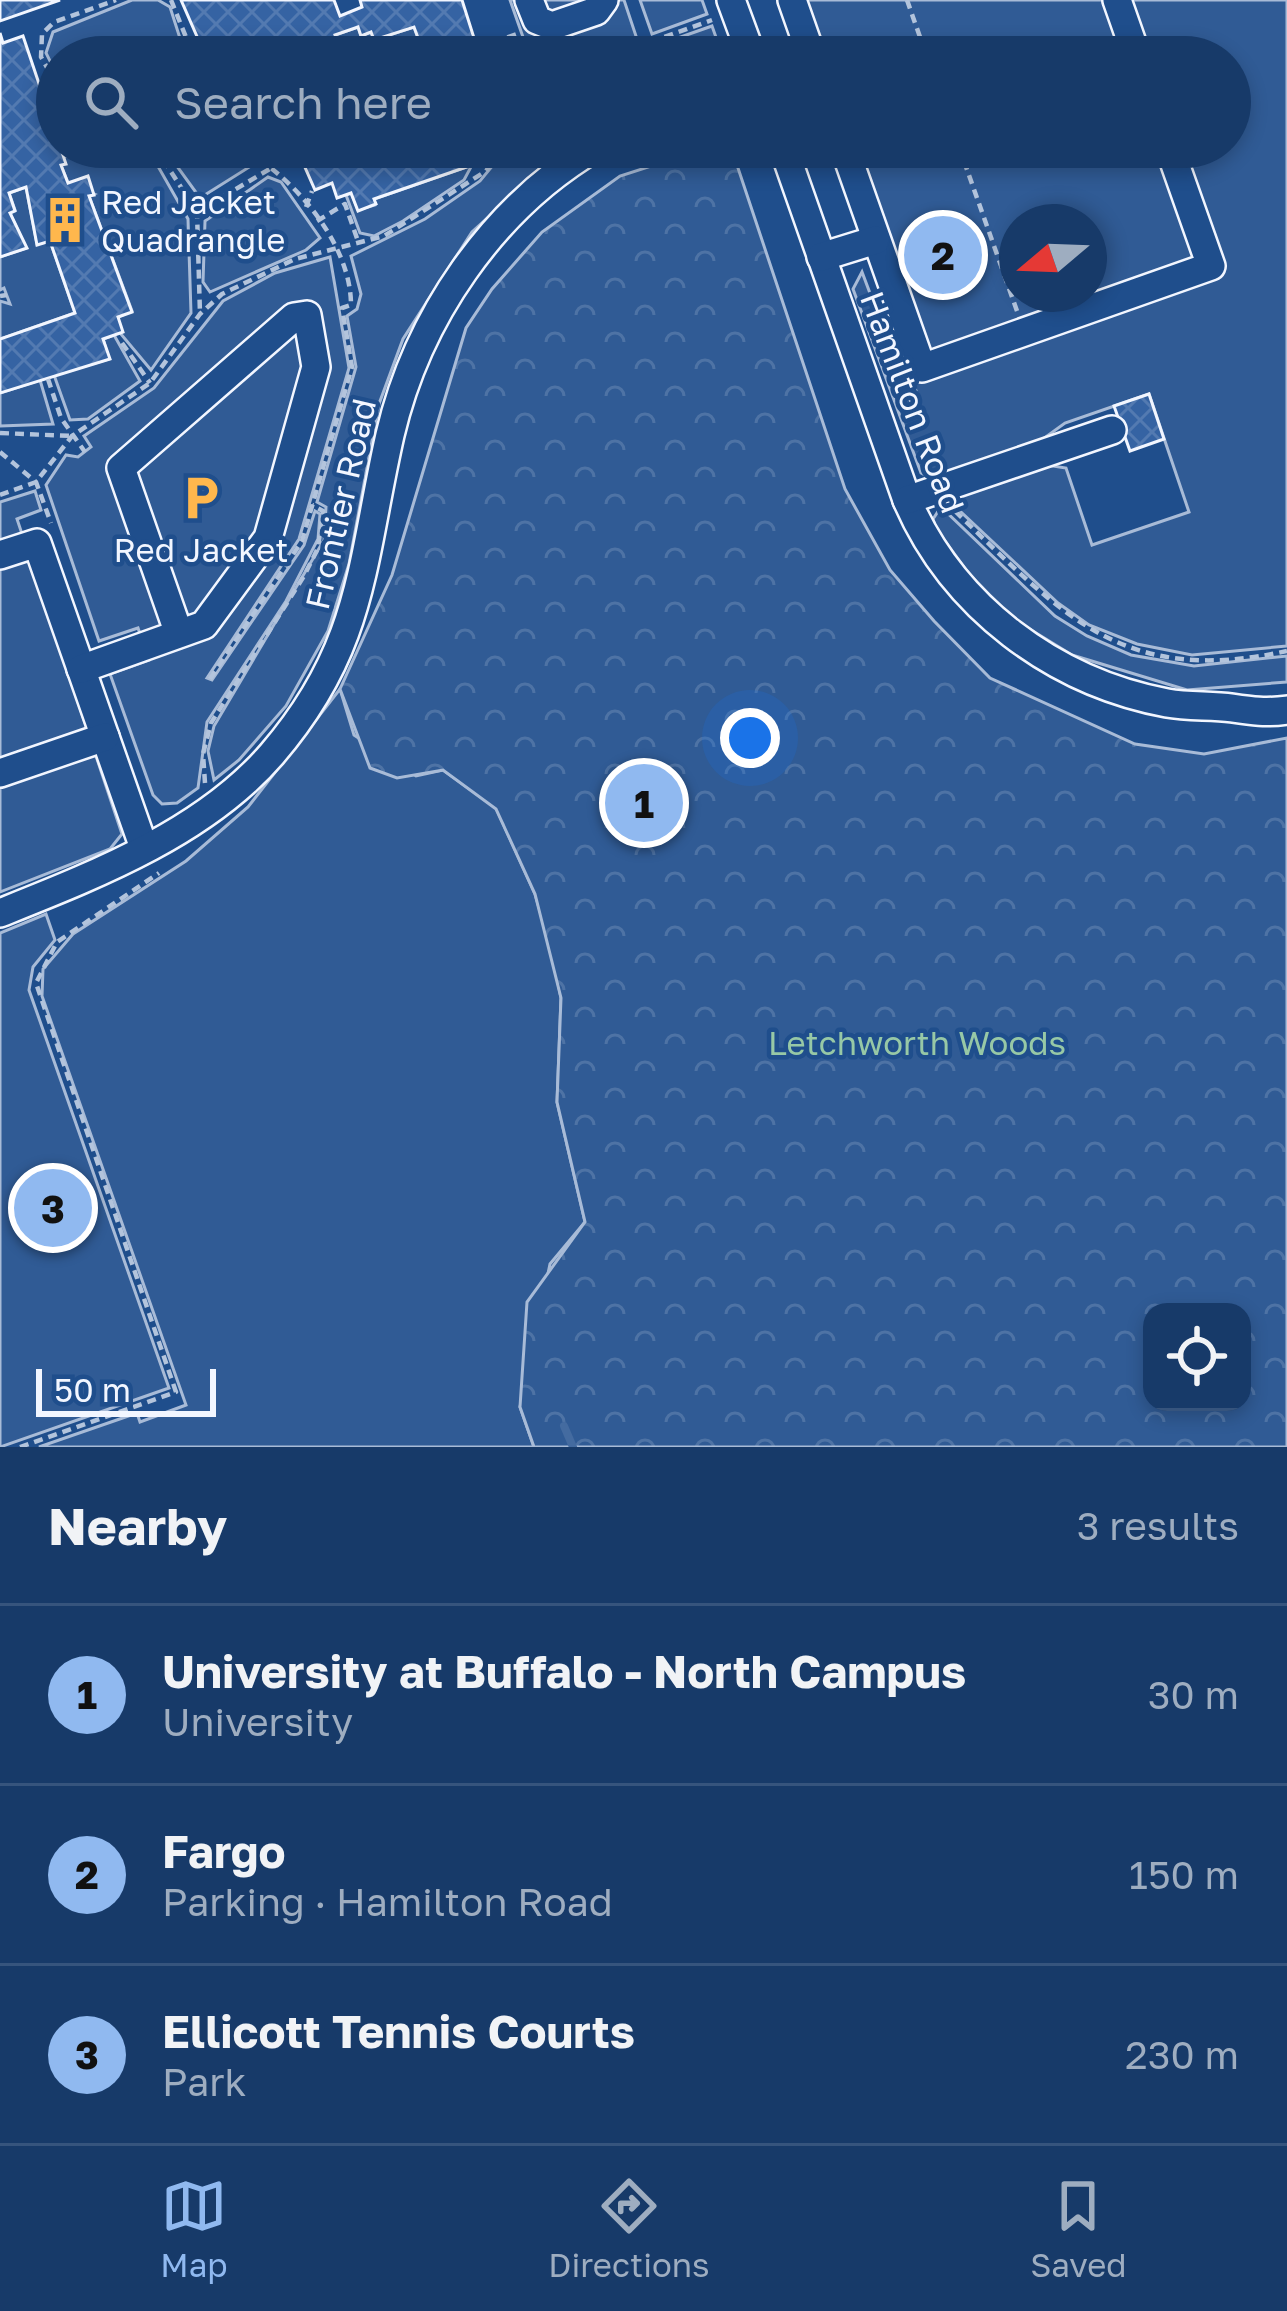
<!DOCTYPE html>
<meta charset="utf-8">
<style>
:root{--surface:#173a69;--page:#244571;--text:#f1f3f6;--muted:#9eadc0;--line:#36547d;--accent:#90b9f0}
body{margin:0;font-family:"Golos Text",sans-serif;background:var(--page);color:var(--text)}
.controls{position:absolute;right:36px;bottom:36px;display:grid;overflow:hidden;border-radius:24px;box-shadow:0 6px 18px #0003}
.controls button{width:108px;height:108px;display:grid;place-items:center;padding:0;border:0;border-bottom:3px solid var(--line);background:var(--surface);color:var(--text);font:60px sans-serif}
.compass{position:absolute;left:999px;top:204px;width:108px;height:108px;border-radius:50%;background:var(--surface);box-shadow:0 6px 18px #0003;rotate:251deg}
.scale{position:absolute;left:36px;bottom:30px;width:180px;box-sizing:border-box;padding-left:12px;border:6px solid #f2f6ff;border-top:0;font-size:33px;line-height:42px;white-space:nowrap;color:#f2f6ff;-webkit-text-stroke:9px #1f4e8c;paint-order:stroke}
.you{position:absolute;left:750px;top:738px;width:42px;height:42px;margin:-30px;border:9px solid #fff;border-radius:50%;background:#1a73e8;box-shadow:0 0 0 18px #1a73e833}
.badge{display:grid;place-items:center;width:78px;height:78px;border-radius:50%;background:var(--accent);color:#111;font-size:39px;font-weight:700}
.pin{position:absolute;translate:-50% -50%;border:6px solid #fff;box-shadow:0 3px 12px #0006}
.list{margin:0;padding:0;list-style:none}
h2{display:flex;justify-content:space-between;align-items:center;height:156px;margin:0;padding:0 48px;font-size:51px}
h2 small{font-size:39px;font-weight:400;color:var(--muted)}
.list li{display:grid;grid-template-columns:78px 1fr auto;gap:36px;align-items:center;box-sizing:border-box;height:180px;padding:0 48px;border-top:3px solid var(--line)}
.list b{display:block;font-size:45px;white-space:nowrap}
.list p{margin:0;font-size:39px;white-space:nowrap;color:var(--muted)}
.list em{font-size:39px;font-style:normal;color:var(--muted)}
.icon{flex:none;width:66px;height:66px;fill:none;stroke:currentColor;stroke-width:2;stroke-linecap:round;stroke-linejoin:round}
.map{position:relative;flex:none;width:1287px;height:1447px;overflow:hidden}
.search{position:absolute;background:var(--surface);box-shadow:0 6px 18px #0003;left:36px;right:36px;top:36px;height:132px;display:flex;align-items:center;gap:30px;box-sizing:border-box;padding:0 42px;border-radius:66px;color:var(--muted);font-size:45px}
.sheet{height:696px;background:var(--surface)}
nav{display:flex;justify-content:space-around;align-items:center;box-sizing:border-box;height:168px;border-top:3px solid var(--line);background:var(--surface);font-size:33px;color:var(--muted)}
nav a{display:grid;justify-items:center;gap:6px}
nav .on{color:var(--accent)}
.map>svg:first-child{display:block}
.built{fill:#305b95;stroke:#a8bbd7;stroke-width:3;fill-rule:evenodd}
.forest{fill:url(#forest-crowns);stroke:#a8bbd7;stroke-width:3;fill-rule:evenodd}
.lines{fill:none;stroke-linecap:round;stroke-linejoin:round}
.stream{stroke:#446ba0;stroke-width:8}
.building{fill:url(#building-cross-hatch);stroke:#f2f6ff;stroke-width:3}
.minor-casing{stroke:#f2f6ff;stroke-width:32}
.path{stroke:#b3c4dc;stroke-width:4.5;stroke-dasharray:9 6;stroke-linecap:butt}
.minor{stroke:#1f4e8c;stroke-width:27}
.labels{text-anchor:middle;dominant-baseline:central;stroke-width:9;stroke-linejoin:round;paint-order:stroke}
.poi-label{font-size:33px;fill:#f2f6ff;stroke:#1f4e8c;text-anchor:start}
.street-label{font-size:33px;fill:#f2f6ff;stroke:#1f4e8c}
.park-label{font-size:33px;fill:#97c8a6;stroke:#1f4e8c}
</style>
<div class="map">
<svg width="1287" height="1447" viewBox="0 0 1287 1447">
<defs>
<pattern id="forest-crowns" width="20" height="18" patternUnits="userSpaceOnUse" patternTransform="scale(3)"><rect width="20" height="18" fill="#305b95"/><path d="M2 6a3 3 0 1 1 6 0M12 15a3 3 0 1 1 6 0" fill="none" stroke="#4e73a5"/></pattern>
<pattern id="building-cross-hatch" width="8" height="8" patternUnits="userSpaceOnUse" patternTransform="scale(3)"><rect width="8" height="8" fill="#3563a3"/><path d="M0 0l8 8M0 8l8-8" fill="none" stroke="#537ab1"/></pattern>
</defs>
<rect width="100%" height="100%" fill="#1f4e8c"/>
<!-- built -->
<g class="built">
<path d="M 132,0 L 158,0 L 170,7 L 186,57 L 57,57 L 57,75 L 46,53 L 53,32 Z"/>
<path d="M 510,0 L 624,0 L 637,39 L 586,57 L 530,57 Z"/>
<path d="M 640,0 L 702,0 L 707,14 L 652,34 Z"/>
<path d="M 779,0 L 1287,0 L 1287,646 L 1192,655 L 1137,644 L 1089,625 L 1058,603 L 946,498 L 1040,464 L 1066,468 L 1092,545 L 1189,512 L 1149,394 L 1065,423 L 1043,439 L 935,480 L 921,473 L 853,289 L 862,272 L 912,405 L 920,402 L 831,147 L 1230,147 L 1230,57 L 799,57 ZM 1017,222 L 1089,222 L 1089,294 L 1017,294 Z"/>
<path d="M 712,26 L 723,57 L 624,57 Z"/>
<path d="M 358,27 L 361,36 L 371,32 L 374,40 L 414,27 L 425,57 L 343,57 L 335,35 Z"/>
<path d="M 91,147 L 147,147 L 188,219 L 191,313 L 151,370 L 120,333 L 118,317 L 132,311 L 89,196 L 94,194 L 68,183 L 61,165 L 64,157 Z"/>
<path d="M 163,147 L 226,147 L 251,166 L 200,198 Z"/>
<path d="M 508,147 L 566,147 L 472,232 L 403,339 L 379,404 L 349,564 L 328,631 L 286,706 L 239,760 L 214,780 L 208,751 L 214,726 L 324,540 L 326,507 L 317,502 L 356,367 L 347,316 L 357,309 L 361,294 L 351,256 L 425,219 L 480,181 Z"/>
<path d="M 472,165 L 464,180 L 403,221 L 374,236 L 360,233 L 346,195 L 351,193 L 358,210 L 375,205 L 374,199 Z"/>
<path d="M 268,177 L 281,182 L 320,238 L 306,250 L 210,292 L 203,282 L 205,221 Z"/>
<path d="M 26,187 L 37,244 L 50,241 L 75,313 L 0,339 L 0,301 L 10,304 L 4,288 L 0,290 L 0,257 L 26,248 L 10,213 L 15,210 L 9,193 Z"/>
<path d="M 330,257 L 349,368 L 299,539 L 207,678 L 212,680 L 304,545 L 315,511 L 320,514 L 318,539 L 286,601 L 207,722 L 198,788 L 177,803 L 162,804 L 153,795 L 110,674 L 149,660 L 138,628 L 99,641 L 46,485 L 66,455 L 78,457 L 91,447 L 84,436 L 154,388 L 223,301 L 275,273 Z"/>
<path d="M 114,335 L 140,381 L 88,419 L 70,420 L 54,375 L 109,359 L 103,339 Z"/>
<path d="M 40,380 L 53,424 L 0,426 L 0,393 Z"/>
<path d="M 35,491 L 41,510 L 17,519 L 122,834 L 110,849 L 0,892 L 0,502 Z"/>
<path d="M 941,507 L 1055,616 L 1087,636 L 1131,655 L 1194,666 L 1287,656 L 1287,682 L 1187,690 L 1072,655 L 1013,619 L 969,574 L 936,529 L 933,519 Z"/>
<path d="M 340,689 L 354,735 L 416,776 L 443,770 L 496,808 L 535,894 L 551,949 L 561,998 L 557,1102 L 585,1222 L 550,1264 L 520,1407 L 534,1447 L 39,1447 L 137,1413 L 140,1422 L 186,1405 L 42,996 L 43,969 L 73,934 L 186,861 L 248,807 Z"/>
<path d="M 46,914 L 55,940 L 33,967 L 29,990 L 169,1388 L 0,1447 L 0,933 Z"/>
</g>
<!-- forest -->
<path class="forest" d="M 710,147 L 731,147 L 845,489 L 890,570 L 934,621 L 990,678 L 1135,744 L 1204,754 L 1287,738 L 1287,1447 L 534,1447 L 520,1407 L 527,1302 L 585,1222 L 557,1102 L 561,998 L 535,894 L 496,809 L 443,770 L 397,778 L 370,768 L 340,689 L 392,575 L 466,328 L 492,289 L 542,232 L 620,176 ZM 1152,1312 L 1242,1312 L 1242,1402 L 1152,1402 Z"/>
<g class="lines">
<!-- stream -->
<path class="stream" d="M 564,1426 L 573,1447"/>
</g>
<!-- building -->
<g class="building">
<path d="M 0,0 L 60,0 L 0,21 Z"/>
<path d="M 181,0 L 334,0 L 340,16 L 362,7 L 360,0 L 462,0 L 480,57 L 425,57 L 414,27 L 374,40 L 371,32 L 361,36 L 358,27 L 335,35 L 343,57 L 206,57 Z"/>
<path d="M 0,33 L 3,43 L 23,36 L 66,164 L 61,165 L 68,183 L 88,176 L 94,195 L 89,196 L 132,312 L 118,317 L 123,332 L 103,339 L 110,359 L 0,393 L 0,339 L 75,313 L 50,241 L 37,245 L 26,187 L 9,193 L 15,211 L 10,213 L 27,248 L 0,257 Z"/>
<path d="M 296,147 L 477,147 L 481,162 L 374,199 L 376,204 L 358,211 L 351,193 L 337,198 L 332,183 L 315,190 Z"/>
<path d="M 1149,394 L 1164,439 L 1130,451 L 1114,406 Z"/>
</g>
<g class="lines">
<defs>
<g id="minor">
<path d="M 529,0 L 537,20 L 552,26 L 596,11 L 604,0"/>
<path d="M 731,0 L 752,57"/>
<path d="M 792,0 L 812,57"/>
<path d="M 1117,0 L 1137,57"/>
<path d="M 783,147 L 907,500 C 953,607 1054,682 1167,703 C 1189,707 1211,705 1232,708 C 1252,711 1266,713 1287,710"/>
<path d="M 844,147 L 922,368 L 1211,266 L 1169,147"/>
<path d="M 821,257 L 876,240"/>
<path d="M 907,500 L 1112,430"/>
<path d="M 0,555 L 37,543 L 144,848"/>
<path d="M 81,669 L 204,625 L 268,538 L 316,367 L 307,315 L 294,317 L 121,468 L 179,634"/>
<path d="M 0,773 L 105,737"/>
<path d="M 0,913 C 95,875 204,833 272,754 C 364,647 361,563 390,435 C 417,319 492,208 596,147"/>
</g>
</defs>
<!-- minor casing -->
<use href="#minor" class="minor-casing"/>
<!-- path -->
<g class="path">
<path d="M 171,0 L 194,57"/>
<path d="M 907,0 L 927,57"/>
<path d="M 519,40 L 525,57"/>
<path d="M 479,47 L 517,34"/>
<path d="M 608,57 L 712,20"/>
<path d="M 57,85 L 41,57 L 42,34 L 54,22 L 116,0"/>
<path d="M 155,147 L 197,212 L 200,314"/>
<path d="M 959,147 L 1017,311"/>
<path d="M 64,152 L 78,147"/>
<path d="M 306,207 L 312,191"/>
<path d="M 197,212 L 295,154"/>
<path d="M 317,221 L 345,204 L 359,244"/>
<path d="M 0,296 L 7,295"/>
<path d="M 122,343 L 150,383"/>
<path d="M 48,379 L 61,418 L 85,452"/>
<path d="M 911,393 L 916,404"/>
<path d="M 0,433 L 72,436"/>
<path d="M 0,452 L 36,482 L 51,523"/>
<path d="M 0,495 L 36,482 L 72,436 L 150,383 L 200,314 L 222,294 L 295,259 L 384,236 L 486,171 L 503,147"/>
<path d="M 955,511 C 1063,615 1122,687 1287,651"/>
<path d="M 210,679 L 302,541 L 352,367 L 342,308 L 351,305 C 351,242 291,174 239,147"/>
<path d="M 205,783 L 203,754 L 211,723 L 304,576 L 318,548 L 323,511 L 312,505"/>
<path d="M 20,1447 L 176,1392 L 36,983 L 57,942 L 159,873"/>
</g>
<!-- minor -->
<use href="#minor" class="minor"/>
</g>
<!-- icons -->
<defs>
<symbol id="building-bare" viewBox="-9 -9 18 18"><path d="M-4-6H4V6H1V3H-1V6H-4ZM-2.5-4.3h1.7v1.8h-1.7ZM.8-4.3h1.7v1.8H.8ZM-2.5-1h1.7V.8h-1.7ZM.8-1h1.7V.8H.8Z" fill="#ffb74d" stroke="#1f4e8c" stroke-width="2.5" paint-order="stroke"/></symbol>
<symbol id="parking-bare" viewBox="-9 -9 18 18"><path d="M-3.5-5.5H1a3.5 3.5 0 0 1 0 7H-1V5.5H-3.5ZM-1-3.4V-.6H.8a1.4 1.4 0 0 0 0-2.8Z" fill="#ffb74d" stroke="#1f4e8c" stroke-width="2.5" paint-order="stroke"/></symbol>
</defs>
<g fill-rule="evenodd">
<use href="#building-bare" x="32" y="187" width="66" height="66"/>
<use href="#parking-bare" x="168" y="465" width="66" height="66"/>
</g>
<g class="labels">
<!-- poi labels -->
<g class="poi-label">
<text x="101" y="201">Red Jacket<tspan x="101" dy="38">Quadrangle</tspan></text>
<text x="201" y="549" text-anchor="middle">Red Jacket</text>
</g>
<!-- street labels -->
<g class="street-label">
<text transform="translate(913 402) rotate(69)">Hamilton Road</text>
<text transform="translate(340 504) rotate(-77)">Frontier Road</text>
</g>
<!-- park labels -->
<g class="park-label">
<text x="917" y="1042">Letchworth Woods</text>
</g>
</g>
</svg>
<div class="controls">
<button><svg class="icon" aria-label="locate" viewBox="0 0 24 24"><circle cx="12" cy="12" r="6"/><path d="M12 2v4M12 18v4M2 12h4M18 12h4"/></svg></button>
</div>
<svg class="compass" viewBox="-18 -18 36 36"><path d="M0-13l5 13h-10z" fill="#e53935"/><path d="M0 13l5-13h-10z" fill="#9eadc0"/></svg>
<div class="scale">50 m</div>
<div class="you"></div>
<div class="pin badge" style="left:644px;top:803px">1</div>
<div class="pin badge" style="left:943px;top:255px">2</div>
<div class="pin badge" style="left:53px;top:1208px">3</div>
<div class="search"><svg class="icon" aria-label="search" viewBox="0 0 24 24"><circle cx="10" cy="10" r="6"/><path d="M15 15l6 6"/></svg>Search here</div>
</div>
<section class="sheet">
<h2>Nearby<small>3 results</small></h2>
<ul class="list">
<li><span class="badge">1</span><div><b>University at Buffalo - North Campus</b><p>University</p></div><em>30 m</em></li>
<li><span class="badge">2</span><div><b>Fargo</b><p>Parking · Hamilton Road</p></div><em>150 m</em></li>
<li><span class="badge">3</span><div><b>Ellicott Tennis Courts</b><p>Park</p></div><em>230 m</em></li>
</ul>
</section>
<nav>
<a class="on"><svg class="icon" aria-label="map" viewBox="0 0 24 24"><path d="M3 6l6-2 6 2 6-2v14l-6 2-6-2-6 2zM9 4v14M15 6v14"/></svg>Map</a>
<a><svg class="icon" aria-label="directions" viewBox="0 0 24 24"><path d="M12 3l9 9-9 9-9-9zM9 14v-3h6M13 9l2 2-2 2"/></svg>Directions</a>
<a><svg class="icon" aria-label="saved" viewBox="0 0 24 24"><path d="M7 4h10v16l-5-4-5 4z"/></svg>Saved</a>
</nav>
